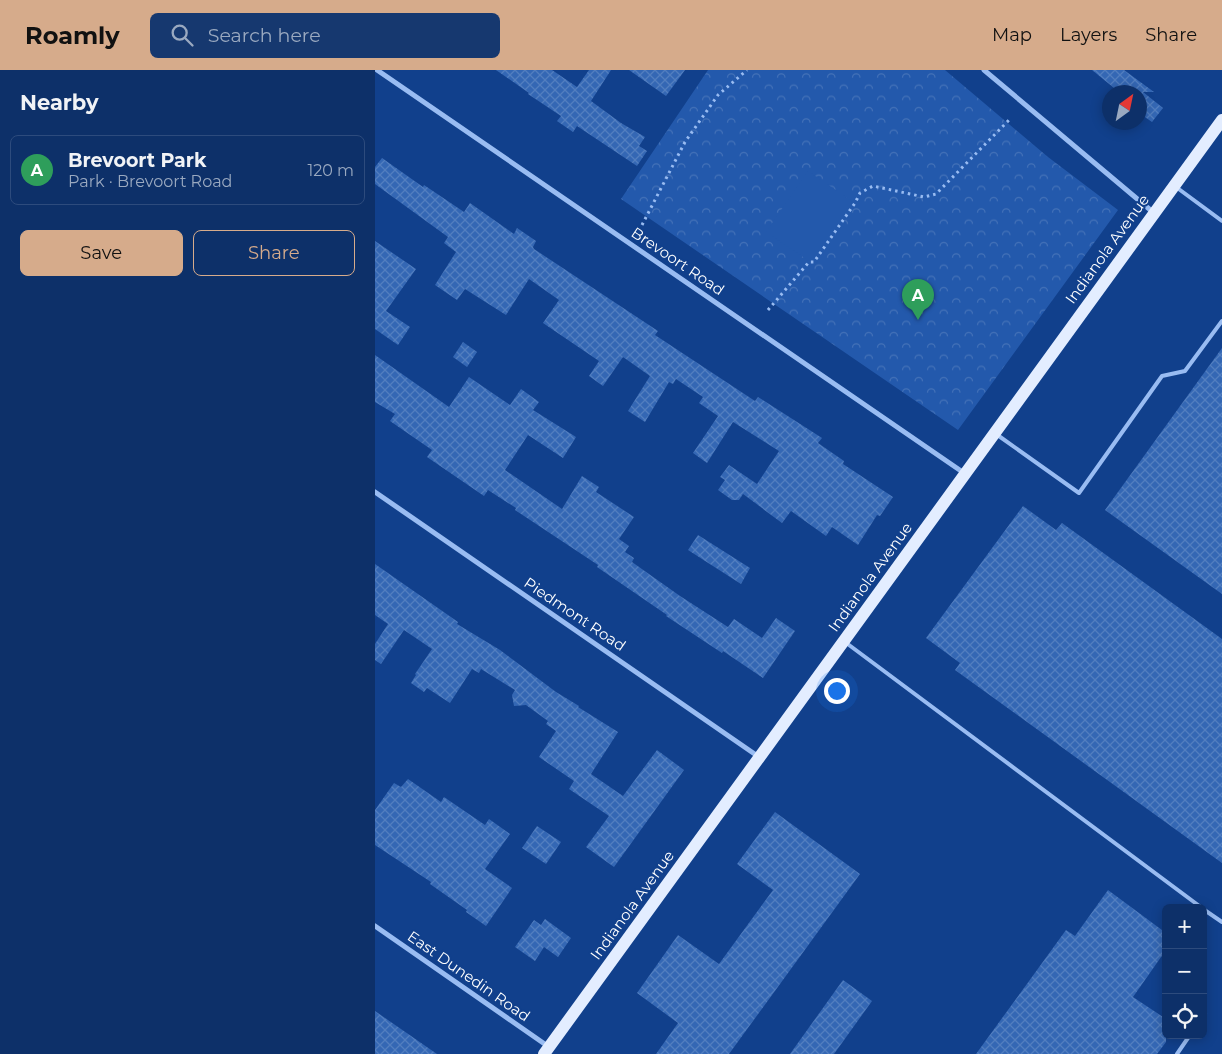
<!DOCTYPE html>
<meta charset="utf-8">
<style>
:root{--surface:#0d3069;--page:#16386f;--text:#f1f3f6;--muted:#9aa9c0;--line:#2d4b7d;--accent:#d6ab8b}
body{margin:0;font-family:Montserrat,sans-serif;background:var(--page);color:var(--text)}
.controls{position:absolute;right:15px;bottom:15px;display:grid;overflow:hidden;border-radius:8px;box-shadow:0 2px 12px #0003}
.controls button{width:45px;height:45px;display:grid;place-items:center;padding:0;border:0;border-bottom:1px solid var(--line);background:var(--surface);color:var(--text);font:25px sans-serif}
.compass{position:absolute;left:727px;top:15px;width:45px;height:45px;border-radius:50%;background:var(--surface);box-shadow:0 2px 12px #0003;rotate:33deg}
.you{position:absolute;left:461px;top:620px;width:18px;height:18px;margin:-12px;border:4px solid #fff;border-radius:50%;background:#1a73e8;box-shadow:0 0 0 8px #1a73e833}
.badge{display:grid;place-items:center;width:32px;height:32px;border-radius:50%;background:var(--accent);color:#fff;font-size:16px;font-weight:700}
.pin{position:absolute;translate:-50% -41px;filter:drop-shadow(0 1px 2px #0008)}
.pin::after{content:'';position:absolute;top:26px;width:18px;height:15px;background:inherit;clip-path:polygon(0 0,100% 0,50% 100%)}
.list{margin:0;padding:0;list-style:none}
h2{display:flex;justify-content:space-between;align-items:center;height:65px;margin:0;padding:0 20px;font-size:21px}
h2 small{font-size:16px;font-weight:400;color:var(--muted)}
.list li{display:grid;grid-template-columns:32px 1fr auto;gap:15px;align-items:center;box-sizing:border-box;height:70px;margin:0 10px 10px;padding:0 10px;border:1px solid var(--line);border-radius:8px}
.list b{display:block;font-size:19px;white-space:nowrap}
.list p{margin:0;font-size:16px;white-space:nowrap;color:var(--muted)}
.list em{font-size:16px;font-style:normal;color:var(--muted)}
.actions{display:flex;gap:10px;padding:15px 20px}
.actions a{flex:1;padding:11px 0;border:1px solid var(--accent);border-radius:8px;text-align:center;font-size:18px;color:var(--accent)}
.actions .main{background:var(--accent);color:#111}
.icon{flex:none;width:28px;height:28px;fill:none;stroke:currentColor;stroke-width:2;stroke-linecap:round;stroke-linejoin:round}
.map{position:relative;flex:none;width:847px;height:984px;overflow:hidden}
header{display:flex;align-items:center;gap:30px;box-sizing:border-box;height:70px;padding:0 25px;background:var(--accent);color:#111}
header strong{font-size:24px}
nav{display:flex;gap:28px;margin-inline-start:auto;font-size:18px}
.search{width:350px;height:45px;background:var(--page);display:flex;align-items:center;gap:12px;box-sizing:border-box;padding:0 18px;border-radius:8px;color:var(--muted);font-size:19px}
main{display:flex}
aside{flex:1;background:var(--surface)}
.map>svg:first-child{display:block}
.forest{fill:url(#forest-crowns)}
.garden{fill:#2359ac}
.building{fill:url(#building-cross-hatch)}
.lines{fill:none;stroke-linecap:round;stroke-linejoin:round}
.path{stroke:#99bcf2;stroke-width:3;stroke-dasharray:2.5 4;stroke-linecap:butt}
.service{stroke:#99bcf2;stroke-width:4}
.minor{stroke:#99bcf2;stroke-width:5}
.primary{stroke:#e3edff;stroke-width:12}
.labels{text-anchor:middle;dominant-baseline:central;stroke-width:4;stroke-linejoin:round;paint-order:stroke}
.street-label{font-size:15px;fill:#fff;stroke:#11408c}
</style>
<header>
<strong>Roamly</strong>
<div class="search"><svg class="icon" aria-label="search" viewBox="0 0 24 24"><circle cx="10" cy="10" r="6"/><path d="M15 15l6 6"/></svg>Search here</div>
<nav><a>Map</a><a>Layers</a><a>Share</a></nav>
</header>
<main>
<aside>
<h2>Nearby<small></small></h2>
<ul class="list">
<li><span class="badge" style="background:#2e9e5b">A</span><div><b>Brevoort Park</b><p>Park · Brevoort Road</p></div><em>120 m</em></li>
</ul>
<div class="actions"><a class="main">Save</a><a>Share</a></div>
</aside>
<div class="map">
<svg width="847" height="984" viewBox="0 0 847 984">
<defs>
<pattern id="forest-crowns" width="20" height="18" patternUnits="userSpaceOnUse" patternTransform="scale(1.25)"><rect width="20" height="18" fill="#2359ac"/><path d="M2 6a3 3 0 1 1 6 0M12 15a3 3 0 1 1 6 0" fill="none" stroke="#4472b8"/></pattern>
<pattern id="building-cross-hatch" width="8" height="8" patternUnits="userSpaceOnUse" patternTransform="scale(1.25)"><rect width="8" height="8" fill="#3467b4"/><path d="M0 0l8 8M0 8l8-8" fill="none" stroke="#527ebf"/></pattern>
</defs>
<rect width="100%" height="100%" fill="#11408c"/>
<!-- forest -->
<path class="forest" d="M 333,0 L 570,0 L 673,87 L 743,140 L 583,360 L 246,129 Z"/>
<!-- garden -->
<path class="garden" d="M 433,101 L 481,134 L 440,195 L 391,162 Z"/>
<!-- building -->
<g class="building">
<path d="M 121,0 L 177,0 L 202,17 L 214,0 L 236,0 L 216,31 L 246,53 L 270,67 L 264,76 L 272,81 L 262,96 L 202,56 L 198,62 L 182,51 L 186,46 L 153,24 L 154,23 Z"/>
<path d="M 254,0 L 310,0 L 291,26 Z"/>
<path d="M 717,0 L 749,0 L 779,22 L 768,22 L 788,38 L 777,52 L 764,43 L 764,22 L 744,22 Z"/>
<path d="M 7,88 L 48,117 L 49,115 L 89,142 L 95,133 L 139,164 L 142,158 L 161,171 L 158,177 L 159,179 L 283,261 L 280,265 L 380,331 L 383,327 L 447,368 L 443,373 L 469,391 L 468,394 L 518,427 L 505,446 L 502,445 L 483,475 L 457,457 L 451,466 L 416,441 L 407,453 L 368,424 L 364,430 L 357,430 L 343,420 L 350,410 L 345,407 L 354,395 L 382,414 L 404,381 L 358,352 L 332,393 L 318,383 L 343,346 L 324,333 L 328,327 L 301,309 L 298,314 L 294,312 L 270,352 L 253,341 L 275,306 L 248,287 L 228,316 L 214,306 L 224,291 L 168,253 L 184,230 L 154,209 L 131,245 L 90,219 L 82,230 L 60,215 L 81,182 L 69,173 L 73,167 L 0,114 L 0,97 Z"/>
<path d="M 0,171 L 41,199 L 11,241 L 35,257 L 23,275 L 0,259 Z"/>
<path d="M 88,272 L 102,282 L 92,297 L 78,287 Z"/>
<path d="M 847,278 L 847,524 L 730,440 Z"/>
<path d="M 0,285 L 74,337 L 94,307 L 135,335 L 146,319 L 164,332 L 158,340 L 201,367 L 188,388 L 153,365 L 130,400 L 187,439 L 207,406 L 224,417 L 221,422 L 259,447 L 244,469 L 254,476 L 250,482 L 259,488 L 257,492 L 305,526 L 353,557 L 359,549 L 387,568 L 401,548 L 420,561 L 388,608 L 348,581 L 347,583 L 291,546 L 292,545 L 222,497 L 223,495 L 140,440 L 141,438 L 113,420 L 109,426 L 52,387 L 57,380 L 15,351 L 20,344 L 0,332 Z"/>
<path d="M 648,436 L 681,460 L 687,453 L 847,569 L 847,793 L 580,600 L 585,593 L 551,568 Z"/>
<path d="M 323,465 L 375,498 L 366,514 L 313,480 Z"/>
<path d="M 0,494 L 83,552 L 82,554 L 125,580 L 181,622 L 204,636 L 203,637 L 243,662 L 216,704 L 248,726 L 282,680 L 309,700 L 239,797 L 211,777 L 234,746 L 194,719 L 199,711 L 164,687 L 181,661 L 171,654 L 173,651 L 151,635 L 139,636 L 137,625 L 140,620 L 106,599 L 104,603 L 97,599 L 75,633 L 52,618 L 49,622 L 36,613 L 41,605 L 40,604 L 57,579 L 29,560 L 6,594 L 0,590 L 0,574 L 13,554 L 0,545 Z"/>
<path d="M 33,709 L 66,732 L 69,727 L 110,755 L 114,749 L 135,764 L 110,799 L 137,818 L 111,856 L 91,842 L 92,840 L 55,814 L 56,812 L 0,775 L 0,740 L 19,713 L 26,717 Z"/>
<path d="M 400,742 L 485,804 L 354,984 L 281,984 L 303,953 L 262,923 L 303,865 L 344,894 L 398,820 L 362,794 Z"/>
<path d="M 162,756 L 186,772 L 171,794 L 147,778 Z"/>
<path d="M 733,820 L 791,863 L 791,880 L 758,927 L 791,949 L 791,972 L 782,984 L 601,984 L 691,860 L 700,866 Z"/>
<path d="M 170,849 L 196,868 L 183,887 L 169,877 L 160,891 L 140,877 L 159,850 L 166,855 Z"/>
<path d="M 468,910 L 497,931 L 459,984 L 415,984 Z"/>
<path d="M 0,941 L 62,984 L 0,984 Z"/>
</g>
<g class="lines">
<!-- path -->
<g class="path">
<path d="M 267,155 L 310,72 L 343,25 L 372,0"/>
<path d="M 393,240 L 434,192 L 439,192 L 480,133 L 485,123 L 498,116 L 549,127 L 561,124 L 636,48"/>
</g>
<!-- service -->
<g class="service">
<path d="M 801,117 L 847,151"/>
<path d="M 621,364 L 704,423 L 787,306 L 810,301 L 847,251"/>
<path d="M 470,572 L 827,838"/>
<path d="M 828,839 L 847,852"/>
<path d="M 828,947 L 830,944"/>
<path d="M 802,984 L 815,965"/>
</g>
<!-- minor -->
<g class="minor">
<path d="M 2,0 L 589,403"/>
<path d="M 609,0 L 779,143"/>
<path d="M 0,422 L 384,687"/>
<path d="M 0,856 L 174,977"/>
</g>
<!-- primary -->
<path class="primary" d="M 169,984 L 847,50"/>
</g>
<g class="labels">
<!-- street labels -->
<g class="street-label">
<text transform="translate(732 179) rotate(-54)">Indianola Avenue</text>
<text transform="translate(303 191) rotate(34)">Brevoort Road</text>
<text transform="translate(495 507) rotate(-54)">Indianola Avenue</text>
<text transform="translate(200 544) rotate(34)">Piedmont Road</text>
<text transform="translate(257 835) rotate(-54)">Indianola Avenue</text>
<text transform="translate(94 906) rotate(35)">East Dunedin Road</text>
</g>
</g>
</svg>
<div class="controls">
<button>+</button>
<button>−</button>
<button><svg class="icon" aria-label="locate" viewBox="0 0 24 24"><circle cx="12" cy="12" r="6"/><path d="M12 2v4M12 18v4M2 12h4M18 12h4"/></svg></button>
</div>
<svg class="compass" viewBox="-18 -18 36 36"><path d="M0-13l5 13h-10z" fill="#e53935"/><path d="M0 13l5-13h-10z" fill="#9aa9c0"/></svg>
<div class="you"></div>
<div class="pin badge" style="left:543px;top:250px;background:#2e9e5b">A</div>
</div>
</main>
